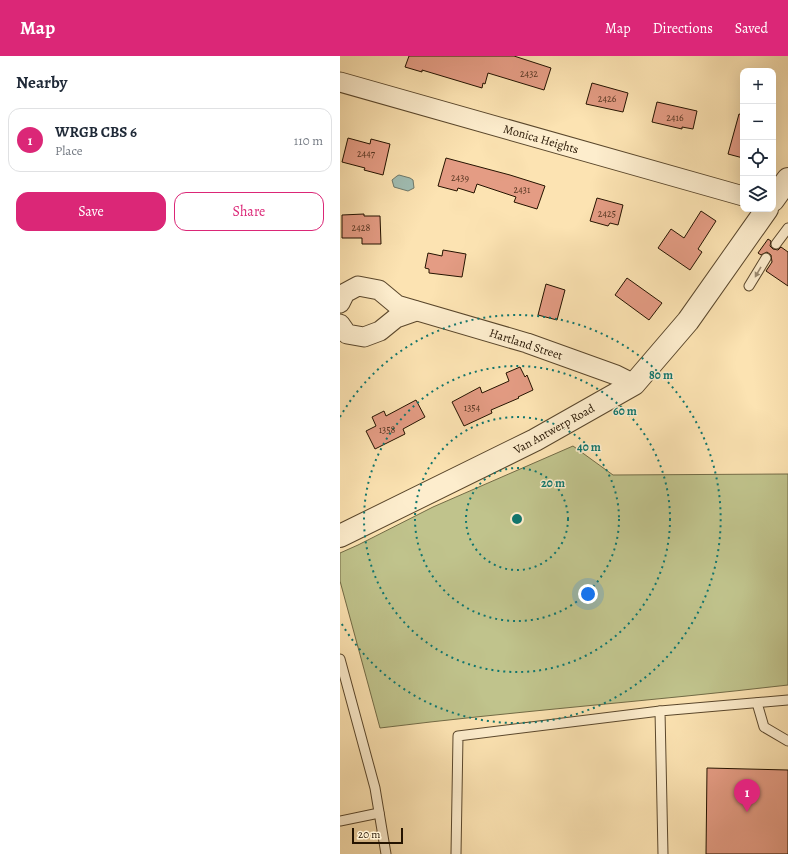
<!DOCTYPE html>
<meta charset="utf-8">
<style>
:root{--surface:#fff;--page:#f2f2f3;--text:#1f2937;--muted:#747a83;--line:#e0e1e3;--accent:#db2777}
body{margin:0;font-family:Alegreya,serif;background:var(--page);color:var(--text)}
.controls{position:absolute;right:12px;top:12px;display:grid;overflow:hidden;border-radius:8px;box-shadow:0 4px 16px #0002}
.controls button{width:36px;height:36px;display:grid;place-items:center;padding:0;border:0;border-bottom:1px solid var(--line);background:var(--surface);color:var(--text);font:20px sans-serif}
.scale{position:absolute;left:12px;bottom:10px;width:51px;box-sizing:border-box;padding-left:4px;border:2px solid #241300;border-top:0;font-size:11px;line-height:14px;white-space:nowrap;color:#241300;-webkit-text-stroke:3px #fdedcd;paint-order:stroke}
.you{position:absolute;left:248px;top:538px;width:14px;height:14px;margin:-10px;border:3px solid #fff;border-radius:50%;background:#1a73e8;box-shadow:0 0 0 6px #1a73e833}
.badge{display:grid;place-items:center;width:26px;height:26px;border-radius:50%;background:var(--accent);color:#fff;font-size:13px;font-weight:700}
.pin{position:absolute;translate:-50% -33px;filter:drop-shadow(0 1px 2px #0008)}
.pin::after{content:'';position:absolute;top:21px;width:14px;height:12px;background:inherit;clip-path:polygon(0 0,100% 0,50% 100%)}
.list{margin:0;padding:0;list-style:none}
h2{display:flex;justify-content:space-between;align-items:center;height:52px;margin:0;padding:0 16px;font-size:17px}
h2 small{font-size:13px;font-weight:400;color:var(--muted)}
.list li{display:grid;grid-template-columns:26px 1fr auto;gap:12px;align-items:center;box-sizing:border-box;height:64px;margin:0 8px 8px;padding:0 8px;border:1px solid var(--line);border-radius:12px}
.list b{display:block;font-size:15px;white-space:nowrap}
.list p{margin:0;font-size:13px;white-space:nowrap;color:var(--muted)}
.list em{font-size:13px;font-style:normal;color:var(--muted)}
.actions{display:flex;gap:8px;padding:12px 16px}
.actions a{flex:1;padding:9px 0;border:1px solid var(--accent);border-radius:12px;text-align:center;font-size:14px;color:var(--accent)}
.actions .main{background:var(--accent);color:#fff}
.icon{flex:none;width:22px;height:22px;fill:none;stroke:currentColor;stroke-width:2;stroke-linecap:round;stroke-linejoin:round}
.map{position:relative;flex:none;width:448px;height:798px;overflow:hidden}
header{display:flex;align-items:center;gap:24px;box-sizing:border-box;height:56px;padding:0 20px;background:var(--accent);color:#fff}
header strong{font-size:19px}
nav{display:flex;gap:22px;margin-inline-start:auto;font-size:14px}
main{display:flex}
aside{flex:1;background:var(--surface)}
.map>svg:first-child{display:block}
.green{fill:#c0c38c;stroke:#726b46}
.water{fill:#a0bdb3;stroke:#6e796b}
.building{fill:#e49c84;stroke:#241300}
.lines{fill:none;stroke-linecap:round;stroke-linejoin:round}
.service-casing{stroke:#5a472c;stroke-width:11}
.minor-casing{stroke:#5a472c;stroke-width:21}
.tertiary-casing{stroke:#5a472c;stroke-width:24}
.service{stroke:#fdedcd;stroke-width:9}
.minor{stroke:#fdedcd;stroke-width:19}
.tertiary{stroke:#fdedcd;stroke-width:22}
.oneway{fill:#9b8b71}
.ring{fill:none;stroke:#0f766e;stroke-width:2;stroke-dasharray:2 4}
.labels{text-anchor:middle;dominant-baseline:central;stroke-width:3;stroke-linejoin:round;paint-order:stroke}
.number-label{font-size:10px;fill:#543521}
.street-label{font-size:12px;fill:#241300;stroke:#fdedcd}
.centre{fill:#0f766e;stroke:#fdedcd;stroke-width:2}
.ring-label{font-size:12px;text-anchor:middle;font-weight:bold;fill:#0f766e;stroke:#fdedcd;stroke-width:3;stroke-linejoin:round;paint-order:stroke}
</style>
<header>
<strong>Map</strong>
<nav><a>Map</a><a>Directions</a><a>Saved</a></nav>
</header>
<main>
<aside>
<h2>Nearby<small></small></h2>
<ul class="list">
<li><span class="badge">1</span><div><b>WRGB CBS 6</b><p>Place</p></div><em>110 m</em></li>
</ul>
<div class="actions"><a class="main">Save</a><a>Share</a></div>
</aside>
<div class="map">
<svg width="448" height="798" viewBox="0 0 448 798">
<rect width="100%" height="100%" fill="#fce3b2"/>
<filter id="stains"><feTurbulence type="fractalNoise" baseFrequency=".005" numOctaves="4"/><feColorMatrix values="0 0 0 0 .2 0 0 0 0 .09 0 0 0 0 .02 0 0 0 .5 -.17"/></filter>
<radialGradient id="worn" r=".72"><stop offset=".6" stop-color="#630" stop-opacity="0"/><stop offset="1" stop-color="#630" stop-opacity=".3"/></radialGradient>
<!-- green -->
<path class="green" d="M 233,390 L 273,419 L 448,418 L 448,629 C 312,645 176,655 40,672 L 0,525 L 0,497 L 18,489 L 93,451 Z"/>
<!-- water -->
<path class="water" d="M 59,119 L 70,122 L 73,124 L 74,132 L 68,135 L 54,131 L 52,124 L 57,120 Z"/>
<!-- building -->
<g class="building">
<path d="M 69,0 L 174,0 L 211,12 L 204,34 L 148,17 L 145,28 L 143,27 L 142,32 L 82,14 L 82,16 L 65,11 Z"/>
<path d="M 252,27 L 288,37 L 283,56 L 246,48 Z"/>
<path d="M 317,46 L 357,55 L 353,73 L 342,71 L 342,73 L 312,66 Z"/>
<path d="M 399,58 L 403,59 L 403,102 L 388,98 Z"/>
<path d="M 8,82 L 30,88 L 31,83 L 50,88 L 43,119 L 24,114 L 25,112 L 2,106 Z"/>
<path d="M 106,102 L 170,119 L 205,130 L 197,153 L 174,146 L 176,141 L 137,128 L 134,137 L 118,132 L 117,135 L 98,130 Z"/>
<path d="M 257,142 L 283,149 L 278,169 L 270,167 L 268,170 L 250,165 Z"/>
<path d="M 361,155 L 376,165 L 358,193 L 362,196 L 350,214 L 318,192 L 331,173 L 344,182 Z"/>
<path d="M 24,158 L 24,160 L 40,160 L 41,188 L 22,188 L 22,182 L 2,182 L 2,159 Z"/>
<path d="M 428,183 L 431,185 L 430,190 L 433,193 L 438,194 L 441,191 L 448,196 L 448,230 L 426,215 L 432,206 L 431,199 L 427,196 L 421,199 L 418,197 Z"/>
<path d="M 103,194 L 126,198 L 122,221 L 89,217 L 89,213 L 85,212 L 88,197 L 102,200 Z"/>
<path d="M 287,222 L 322,247 L 309,264 L 275,239 Z"/>
<path d="M 206,228 L 225,234 L 217,264 L 198,259 Z"/>
<path d="M 180,311 L 185,321 L 187,319 L 193,334 L 178,341 L 179,342 L 151,354 L 152,357 L 124,370 L 112,346 L 140,331 L 142,337 L 169,325 L 166,317 Z"/>
<path d="M 76,344 L 85,361 L 63,373 L 65,378 L 35,393 L 26,375 L 36,370 L 32,361 L 44,355 L 46,360 Z"/>
<path d="M 367,712 L 448,714 L 448,798 L 366,798 Z"/>
</g>
<g class="lines">
<defs>
<g id="service">
<path d="M 436,188 L 448,172"/>
<path d="M 409,230 L 426,202"/>
<path d="M 0,603 L 35,732 L 46,798"/>
<path d="M 417,647 L 424,671 L 448,685"/>
<path d="M 0,765 L 39,757"/>
<path d="M 116,798 L 118,680 L 320,655"/>
<path d="M 323,798 L 320,655 L 448,644"/>
</g>
<g id="minor">
<path d="M 0,26 L 403,140"/>
<path d="M 0,247 L 5,237 L 18,230 L 39,234 L 57,249 L 187,287 L 276,319 L 294,328"/>
<path d="M 0,268 L 7,278 L 24,281 L 40,275 L 56,262 L 76,255"/>
</g>
<g id="tertiary">
<path d="M 433,144 L 448,123"/>
<path d="M 0,480 L 195,384 L 294,328 L 348,265 L 427,153"/>
</g>
</defs>
<!-- service casing -->
<use href="#service" class="service-casing"/>
<!-- minor casing -->
<use href="#minor" class="minor-casing"/>
<!-- tertiary casing -->
<use href="#tertiary" class="tertiary-casing"/>
<!-- service -->
<use href="#service" class="service"/>
<!-- minor -->
<use href="#minor" class="minor"/>
<!-- tertiary -->
<use href="#tertiary" class="tertiary"/>
</g>
<!-- one-way arrows -->
<defs><path id="oneway-solid" d="M-6-.8H1V-3.2L6.5 0L1 3.2V.8H-6Z"/></defs>
<use class="oneway" href="#oneway-solid" transform="translate(418 216) rotate(120)"/>
<!-- distance rings -->
<g class="ring">
<circle cx="177" cy="463" r="51"/>
<circle cx="177" cy="463" r="102"/>
<circle cx="177" cy="463" r="153"/>
<path d="M0 361A204 204 0 1 1 0 565"/>
</g>
<g class="labels">
<!-- number labels -->
<g class="number-label">
<text x="189" y="17">2432</text>
<text x="267" y="42">2426</text>
<text x="335" y="61">2416</text>
<text x="26" y="97">2447</text>
<text x="120" y="121">2439</text>
<text x="182" y="133">2431</text>
<text x="267" y="157">2425</text>
<text x="21" y="171">2428</text>
<text x="132" y="351">1354</text>
<text x="47" y="373">1358</text>
</g>
<!-- street labels -->
<g class="street-label">
<text transform="translate(201 83) rotate(16)">Monica Heights</text>
<text transform="translate(186 288) rotate(18)">Hartland Street</text>
<text transform="translate(214 373) rotate(-29)">Van Antwerp Road</text>
</g>
</g>
<circle cx="177" cy="463" r="6" class="centre"/>
<g class="ring-label">
<text x="321" y="323">80 m</text>
<text x="285" y="359">60 m</text>
<text x="249" y="395">40 m</text>
<text x="213" y="431">20 m</text>
</g>
<rect width="100%" height="100%" filter="url(#stains)"/>
<rect width="100%" height="100%" fill="url(#worn)"/>
</svg>
<div class="controls">
<button>+</button>
<button>−</button>
<button><svg class="icon" aria-label="locate" viewBox="0 0 24 24"><circle cx="12" cy="12" r="6"/><path d="M12 2v4M12 18v4M2 12h4M18 12h4"/></svg></button>
<button><svg class="icon" aria-label="layers" viewBox="0 0 24 24"><path d="M12 4l9 5-9 5-9-5zM3 14l9 5 9-5"/></svg></button>
</div>
<div class="scale">20 m</div>
<div class="you"></div>
<div class="pin badge" style="left:407px;top:756px">1</div>
</div>
</main>
